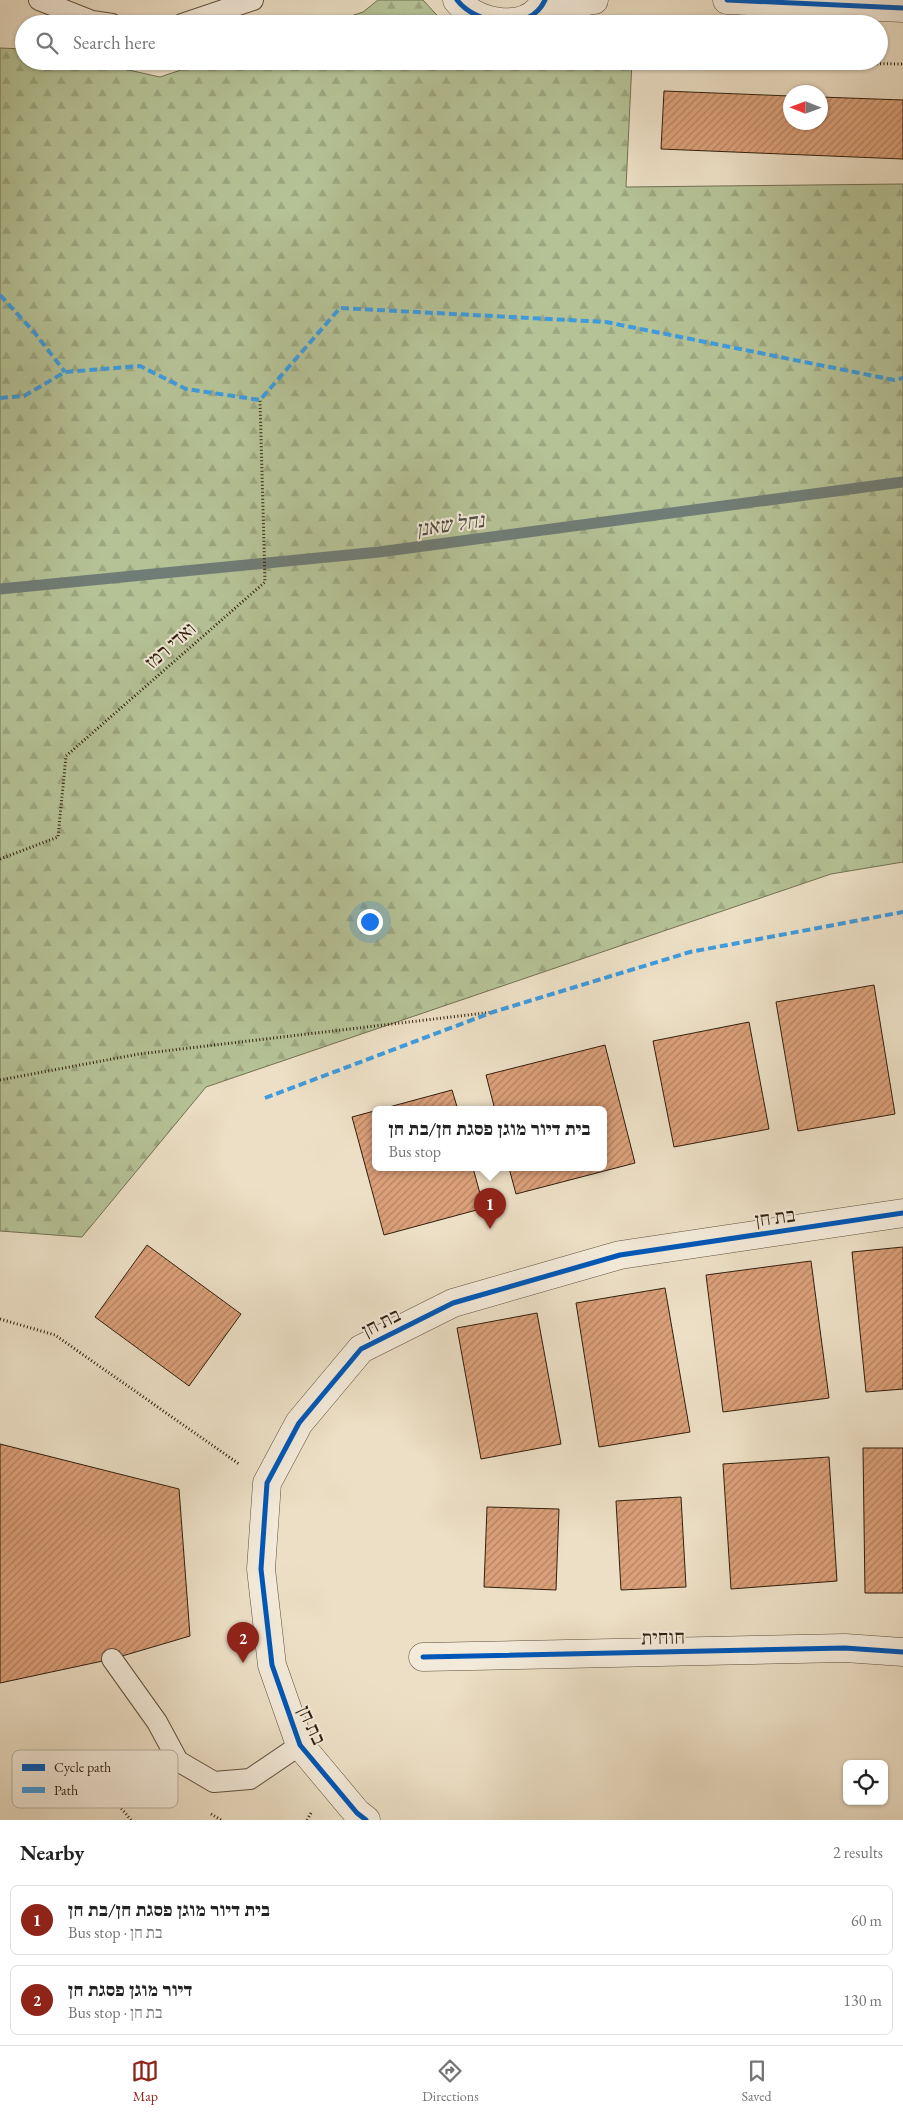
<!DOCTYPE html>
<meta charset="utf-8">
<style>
:root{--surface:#fff;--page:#f6f6f6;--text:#222;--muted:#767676;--line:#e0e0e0;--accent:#8f2418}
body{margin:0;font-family:"EB Garamond","Frank Ruhl Libre",serif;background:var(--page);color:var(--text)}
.controls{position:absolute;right:15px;bottom:15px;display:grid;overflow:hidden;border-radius:8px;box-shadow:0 1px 4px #0004}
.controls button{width:45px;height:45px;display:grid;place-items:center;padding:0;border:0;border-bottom:1px solid var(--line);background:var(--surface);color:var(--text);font:25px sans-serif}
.compass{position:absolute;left:783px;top:85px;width:45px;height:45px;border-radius:50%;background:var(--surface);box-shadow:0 1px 4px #0004;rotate:271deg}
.you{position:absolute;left:369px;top:921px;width:18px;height:18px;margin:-12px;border:4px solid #fff;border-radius:50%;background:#1a73e8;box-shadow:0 0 0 8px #1a73e833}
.badge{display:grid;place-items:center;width:32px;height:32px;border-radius:50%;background:var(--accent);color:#fff;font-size:16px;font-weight:700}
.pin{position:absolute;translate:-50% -41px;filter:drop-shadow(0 1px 2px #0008)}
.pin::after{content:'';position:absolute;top:26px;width:18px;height:15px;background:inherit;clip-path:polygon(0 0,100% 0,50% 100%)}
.popup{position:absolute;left:372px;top:1106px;width:235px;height:65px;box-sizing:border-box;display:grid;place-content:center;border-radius:8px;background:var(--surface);filter:drop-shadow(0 1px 4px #0005);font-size:16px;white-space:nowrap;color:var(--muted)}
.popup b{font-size:19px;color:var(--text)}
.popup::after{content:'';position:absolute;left:50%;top:100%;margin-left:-10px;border:10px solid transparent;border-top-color:var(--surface)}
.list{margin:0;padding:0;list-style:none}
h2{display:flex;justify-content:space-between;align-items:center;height:65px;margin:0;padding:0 20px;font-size:21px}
h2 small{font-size:16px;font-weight:400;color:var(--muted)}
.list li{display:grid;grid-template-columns:32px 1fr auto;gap:15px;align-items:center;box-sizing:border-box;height:70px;margin:0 10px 10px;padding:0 10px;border:1px solid var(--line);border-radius:8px}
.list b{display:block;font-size:19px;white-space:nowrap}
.list p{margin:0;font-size:16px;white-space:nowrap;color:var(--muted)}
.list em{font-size:16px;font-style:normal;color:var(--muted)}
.icon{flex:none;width:28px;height:28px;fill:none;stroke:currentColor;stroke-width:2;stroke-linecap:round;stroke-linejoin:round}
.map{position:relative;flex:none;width:903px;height:1820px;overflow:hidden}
.search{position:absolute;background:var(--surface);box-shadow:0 1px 4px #0004;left:15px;right:15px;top:15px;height:55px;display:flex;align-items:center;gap:12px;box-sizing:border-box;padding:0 18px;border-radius:28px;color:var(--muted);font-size:19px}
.sheet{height:225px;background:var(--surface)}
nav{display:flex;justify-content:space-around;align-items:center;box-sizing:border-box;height:70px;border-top:1px solid var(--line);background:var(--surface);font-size:14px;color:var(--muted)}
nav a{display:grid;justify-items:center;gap:2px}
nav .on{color:var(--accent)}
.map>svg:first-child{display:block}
.forest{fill:url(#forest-firs);stroke:#737052}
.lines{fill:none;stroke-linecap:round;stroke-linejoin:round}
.stream{stroke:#707d76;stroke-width:11}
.building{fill:url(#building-hatch);stroke:#311f0d}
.lane-casing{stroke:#604f3b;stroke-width:22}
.street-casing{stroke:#604f3b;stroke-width:29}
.path{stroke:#311f0d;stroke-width:3;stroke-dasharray:1 2.5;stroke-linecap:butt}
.lane{stroke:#f3ead9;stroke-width:20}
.street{stroke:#f3ead9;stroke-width:28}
.quiet{stroke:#3e9bde;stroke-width:4;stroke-dasharray:8 4;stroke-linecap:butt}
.cycleway-casing{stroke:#f3ead9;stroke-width:8}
.cycleway{stroke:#0057b8;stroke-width:5}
.labels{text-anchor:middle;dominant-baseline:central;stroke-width:4;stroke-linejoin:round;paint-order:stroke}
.street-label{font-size:20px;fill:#311f0d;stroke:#f3ead9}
.water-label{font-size:21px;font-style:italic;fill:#504e42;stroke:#f3ead9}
.key{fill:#f3ead9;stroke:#b9ad9c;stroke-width:1}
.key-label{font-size:14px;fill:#311f0d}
</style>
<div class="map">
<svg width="903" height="1820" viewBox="0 0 903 1820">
<defs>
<pattern id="forest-firs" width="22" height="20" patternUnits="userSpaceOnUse" patternTransform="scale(1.25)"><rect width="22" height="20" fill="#b5c296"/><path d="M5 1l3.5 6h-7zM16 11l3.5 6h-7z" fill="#9ca680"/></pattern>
<pattern id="building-hatch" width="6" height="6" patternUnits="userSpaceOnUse" patternTransform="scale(1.25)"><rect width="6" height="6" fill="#dba079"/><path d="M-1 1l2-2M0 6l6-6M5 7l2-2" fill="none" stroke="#b28262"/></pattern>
</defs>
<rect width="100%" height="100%" fill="#ecdfc5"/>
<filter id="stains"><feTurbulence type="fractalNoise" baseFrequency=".004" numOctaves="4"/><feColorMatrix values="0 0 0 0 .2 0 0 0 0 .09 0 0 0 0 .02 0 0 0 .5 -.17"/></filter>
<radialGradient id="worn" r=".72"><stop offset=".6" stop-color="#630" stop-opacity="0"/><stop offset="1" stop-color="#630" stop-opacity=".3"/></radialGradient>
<!-- forest -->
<g class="forest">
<path d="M 378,0 L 423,0 L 445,24 L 327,24 L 363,12 Z"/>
<path d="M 0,48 L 24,49 L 24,61 L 88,61 L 160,77 L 208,61 L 632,61 L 626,187 L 903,184 L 903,862 L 831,874 L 206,1087 L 82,1237 L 0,1231 Z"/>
</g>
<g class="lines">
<!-- stream -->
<path class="stream" d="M 0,589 L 379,552 L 903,482"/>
</g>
<!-- building -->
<g class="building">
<path d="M 664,91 L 790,96 L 790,122 L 820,122 L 820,97 L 903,100 L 903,159 L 661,149 Z"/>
<path d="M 874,985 L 895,1114 L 798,1131 L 776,1002 Z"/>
<path d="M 749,1022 L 769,1129 L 674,1147 L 653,1041 Z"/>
<path d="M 605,1045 L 635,1163 L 516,1194 L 509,1168 L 604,1168 L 604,1110 L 495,1110 L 486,1075 Z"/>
<path d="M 452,1090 L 458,1110 L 376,1110 L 376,1168 L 473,1168 L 484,1208 L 384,1235 L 352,1117 Z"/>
<path d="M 147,1245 L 241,1314 L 189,1386 L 95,1317 Z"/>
<path d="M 903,1247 L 903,1389 L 866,1392 L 852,1252 Z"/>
<path d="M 811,1261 L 829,1398 L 723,1412 L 706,1275 Z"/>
<path d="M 665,1288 L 690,1432 L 599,1447 L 576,1303 Z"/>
<path d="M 537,1313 L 561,1444 L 481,1459 L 457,1328 Z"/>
<path d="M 0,1444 L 179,1489 L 190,1636 L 112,1659 L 0,1683 Z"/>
<path d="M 863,1448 L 903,1448 L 903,1593 L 865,1593 Z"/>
<path d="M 829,1457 L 837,1581 L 731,1589 L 723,1464 Z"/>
<path d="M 681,1497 L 686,1587 L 621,1590 L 616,1501 Z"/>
<path d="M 487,1507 L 559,1509 L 556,1590 L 484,1587 Z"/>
</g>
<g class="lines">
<defs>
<g id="lane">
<path d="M 39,0 L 92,21 L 112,24"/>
<path d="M 182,24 L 253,0"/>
<path d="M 112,1659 L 157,1722 L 178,1761 L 214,1782 L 250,1779 L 300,1745"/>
</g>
<g id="street">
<path d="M 457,0 C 476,25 530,34 545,0"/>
<path d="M 727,0 L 903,8"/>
<path d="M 540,9 L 594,0"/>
<path d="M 423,1657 L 845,1648 L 903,1652"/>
<path d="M 366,1820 L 357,1813 L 300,1745 L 272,1665 L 261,1569 L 267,1483 L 299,1423 L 361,1349 L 453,1303 L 620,1255 L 903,1213"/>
</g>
</defs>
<!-- lane casing -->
<use href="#lane" class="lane-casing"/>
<!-- street casing -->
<use href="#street" class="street-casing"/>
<!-- path -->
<g class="path">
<path d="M 642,61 L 903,64"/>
<path d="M 0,859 L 58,837 L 66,756 L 265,582 L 260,400"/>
<path d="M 0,1080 L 139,1054 L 493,1012"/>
<path d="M 0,1319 L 55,1335 L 239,1464"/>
<path d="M 211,1814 L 221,1820"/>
<path d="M 131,1820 L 116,1802 L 115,1789 L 129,1777 L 153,1782"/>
<path d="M 307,1820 L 311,1813"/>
</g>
<!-- lane -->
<use href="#lane" class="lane"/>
<!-- street -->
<use href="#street" class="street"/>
<!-- quiet -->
<g class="quiet">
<path d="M 0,295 L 34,332 L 65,372"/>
<path d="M 0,398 L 24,396 L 65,372 L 140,366 L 186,389 L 260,400 L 340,308 L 606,322 L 894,380 L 903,378"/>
<path d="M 265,1098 L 493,1012 L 690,952 L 903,912"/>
</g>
<defs>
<g id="cycleway">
<path d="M 457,0 C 476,25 530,34 545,0"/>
<path d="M 727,0 L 903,8"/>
<path d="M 423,1657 L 845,1648 L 903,1652"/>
<path d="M 366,1820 L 357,1813 L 300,1745 L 272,1665 L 261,1569 L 267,1483 L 299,1423 L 361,1349 L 453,1303 L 620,1255 L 903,1213"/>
</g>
</defs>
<!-- cycleway casing -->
<use href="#cycleway" class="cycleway-casing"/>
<!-- cycleway -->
<use href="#cycleway" class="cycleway"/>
</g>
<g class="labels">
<!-- street labels -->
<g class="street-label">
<text transform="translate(170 645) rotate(-41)">ואדי רמז</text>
<text transform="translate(775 1217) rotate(-8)">בת חן</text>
<text transform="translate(381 1322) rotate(-27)">בת חן</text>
<text transform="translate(663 1637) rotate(-1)">חוחית</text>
<text transform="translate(312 1725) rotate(65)">בת חן</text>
</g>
<!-- water labels -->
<g class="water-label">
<text transform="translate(450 524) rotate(-8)">נחל שאנן</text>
</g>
</g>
<!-- legend -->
<rect x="12" y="1750" width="166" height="58" rx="8" class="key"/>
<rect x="22" y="1764" width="23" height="7" fill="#0057b8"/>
<rect x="22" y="1787" width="23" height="6" fill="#3e9bde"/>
<g class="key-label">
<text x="54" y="1772">Cycle path</text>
<text x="54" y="1795">Path</text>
</g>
<rect width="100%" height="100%" filter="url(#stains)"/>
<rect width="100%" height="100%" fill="url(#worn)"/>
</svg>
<div class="controls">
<button><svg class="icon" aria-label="locate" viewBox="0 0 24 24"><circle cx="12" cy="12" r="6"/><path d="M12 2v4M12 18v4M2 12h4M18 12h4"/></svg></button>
</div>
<svg class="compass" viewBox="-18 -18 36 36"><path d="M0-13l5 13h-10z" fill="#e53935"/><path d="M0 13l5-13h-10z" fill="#767676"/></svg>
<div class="you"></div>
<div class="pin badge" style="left:490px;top:1229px">1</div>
<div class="popup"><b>בית דיור מוגן פסגת חן/בת חן</b>Bus stop</div>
<div class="pin badge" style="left:243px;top:1663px">2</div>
<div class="search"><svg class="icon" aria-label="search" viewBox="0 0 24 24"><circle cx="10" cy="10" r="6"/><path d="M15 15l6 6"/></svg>Search here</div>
</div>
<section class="sheet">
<h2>Nearby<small>2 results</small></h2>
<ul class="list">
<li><span class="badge">1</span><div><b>בית דיור מוגן פסגת חן/בת חן</b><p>Bus stop · בת חן</p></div><em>60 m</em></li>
<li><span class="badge">2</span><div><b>דיור מוגן פסגת חן</b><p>Bus stop · בת חן</p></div><em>130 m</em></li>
</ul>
</section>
<nav>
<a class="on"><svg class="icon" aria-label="map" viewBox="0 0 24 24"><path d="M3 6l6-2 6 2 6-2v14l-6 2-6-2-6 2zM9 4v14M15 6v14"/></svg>Map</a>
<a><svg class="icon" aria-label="directions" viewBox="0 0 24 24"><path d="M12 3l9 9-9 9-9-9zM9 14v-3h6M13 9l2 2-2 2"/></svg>Directions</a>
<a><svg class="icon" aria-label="saved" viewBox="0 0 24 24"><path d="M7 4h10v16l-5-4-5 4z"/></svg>Saved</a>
</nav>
